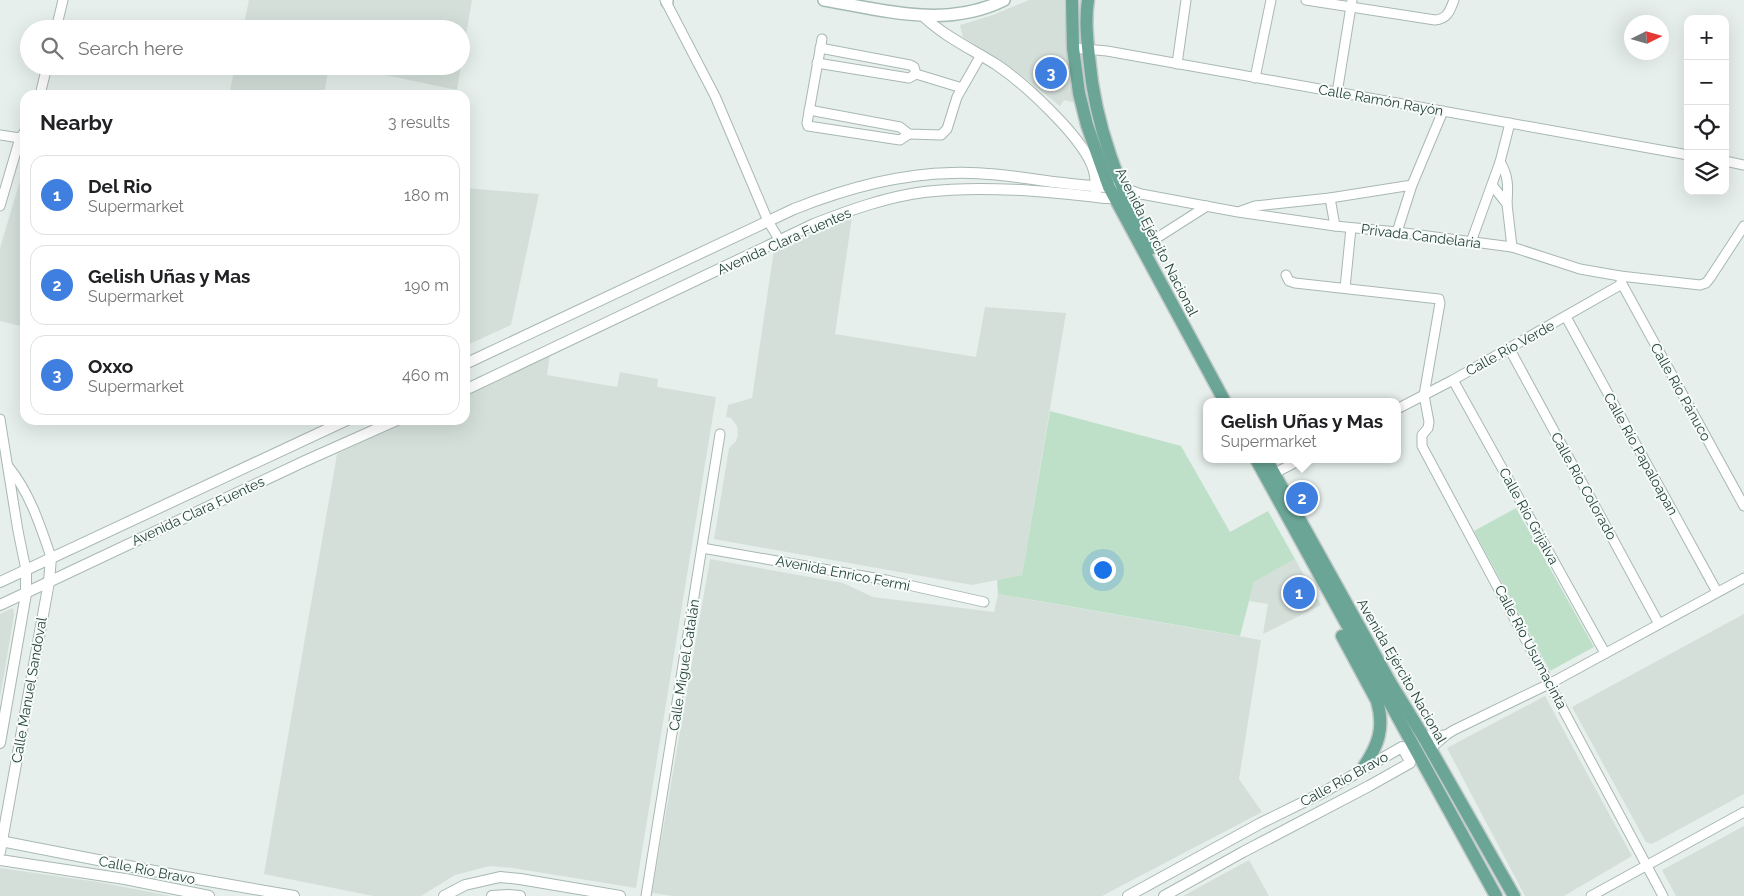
<!DOCTYPE html>
<meta charset="utf-8">
<style>
:root{--surface:#fff;--page:#f6f6f6;--text:#202124;--muted:#757577;--line:#e0e0e0;--accent:#d93025}
body{margin:0;font-family:Raleway,sans-serif;background:var(--page);color:var(--text)}
.controls{position:absolute;right:15px;top:15px;display:grid;overflow:hidden;border-radius:10px;box-shadow:0 5px 20px #0002}
.controls button{width:45px;height:45px;display:grid;place-items:center;padding:0;border:0;border-bottom:1px solid var(--line);background:var(--surface);color:var(--text);font:25px sans-serif}
.compass{position:absolute;left:1624px;top:15px;width:45px;height:45px;border-radius:50%;background:var(--surface);box-shadow:0 5px 20px #0002;rotate:85deg}
.you{position:absolute;left:1102px;top:569px;width:18px;height:18px;margin:-12px;border:4px solid #fff;border-radius:50%;background:#1a73e8;box-shadow:0 0 0 8px #1a73e833}
.badge{display:grid;place-items:center;width:32px;height:32px;border-radius:50%;background:var(--accent);color:#fff;font-size:16px;font-weight:700}
.pin{position:absolute;translate:-50% -50%;border:2px solid #fff;box-shadow:0 1px 5px #0006}
.popup{position:absolute;left:1203px;top:398px;width:198px;height:65px;box-sizing:border-box;display:grid;place-content:center;border-radius:10px;background:var(--surface);filter:drop-shadow(0 1px 4px #0005);font-size:16px;white-space:nowrap;color:var(--muted)}
.popup b{font-size:19px;color:var(--text)}
.popup::after{content:'';position:absolute;left:50%;top:100%;margin-left:-10px;border:10px solid transparent;border-top-color:var(--surface)}
.list{margin:0;padding:0;list-style:none}
h2{display:flex;justify-content:space-between;align-items:center;height:65px;margin:0;padding:0 20px;font-size:21px}
h2 small{font-size:16px;font-weight:400;color:var(--muted)}
.list li{display:grid;grid-template-columns:32px 1fr auto;gap:15px;align-items:center;box-sizing:border-box;height:80px;margin:0 10px 10px;padding:0 10px;border:1px solid var(--line);border-radius:15px}
.list b{display:block;font-size:19px;white-space:nowrap}
.list p{margin:0;font-size:16px;white-space:nowrap;color:var(--muted)}
.list em{font-size:16px;font-style:normal;color:var(--muted)}
.icon{flex:none;width:28px;height:28px;fill:none;stroke:currentColor;stroke-width:2;stroke-linecap:round;stroke-linejoin:round}
.map{position:relative;flex:none;width:1744px;height:896px;overflow:hidden}
.search{position:absolute;background:var(--surface);box-shadow:0 5px 20px #0002;left:20px;top:20px;width:450px;height:55px;display:flex;align-items:center;gap:12px;box-sizing:border-box;padding:0 18px;border-radius:28px;color:var(--muted);font-size:19px}
.panel{position:absolute;background:var(--surface);box-shadow:0 5px 20px #0002;left:20px;top:90px;width:450px;height:335px;border-radius:15px}
.map>svg:first-child{display:block}
.built{fill:#d4dfda}
.green{fill:#bfe0c8}
.lines{fill:none;stroke-linecap:round;stroke-linejoin:round}
.minor-casing{stroke:#a8b8b2;stroke-width:11}
.tertiary-casing{stroke:#a8b8b2;stroke-width:12}
.secondary-casing{stroke:#a4bbb3;stroke-width:14}
.primary-casing{stroke:#c2cac8;stroke-width:15}
.minor{stroke:#fff;stroke-width:9}
.tertiary{stroke:#fff;stroke-width:10}
.secondary{stroke:#fff;stroke-width:11}
.primary{stroke:#6aa596;stroke-width:12}
.labels{text-anchor:middle;dominant-baseline:central;stroke-width:4;stroke-linejoin:round;paint-order:stroke}
.street-label{font-size:14px;fill:#24423a;stroke:#f7fbf9}
</style>
<div class="map">
<svg width="1744" height="896" viewBox="0 0 1744 896">
<rect width="100%" height="100%" fill="#e6efeb"/>
<!-- built -->
<g class="built">
<path d="M 249,0 L 472,0 L 461,64 L 461,29 L 243,29 Z"/>
<path d="M 1029,0 L 1064,0 L 1067,58 L 1076,103 L 1064,100 L 1060,106 L 1016,71 L 963,37 L 960,25 L 993,15 Z"/>
<path d="M 235,66 L 329,66 L 324,95 L 229,95 Z"/>
<path d="M 376,66 L 461,66 L 457,90 L 375,73 Z"/>
<path d="M 25,164 L 25,327 L 0,321 L 0,248 Z"/>
<path d="M 465,188 L 539,194 L 511,325 L 465,346 Z"/>
<path d="M 852,217 L 835,334 L 976,357 L 985,307 L 1066,313 L 1022,575 L 972,585 L 714,539 L 729,448 L 736,441 L 738,435 L 737,426 L 731,418 L 726,417 L 728,405 L 752,398 L 774,250 Z"/>
<path d="M 550,354 L 547,375 L 617,387 L 620,372 L 658,379 L 657,387 L 716,397 L 636,888 L 513,868 L 490,866 L 455,875 L 421,896 L 373,896 L 264,874 L 337,454 L 409,420 L 465,420 L 465,394 Z"/>
<path d="M 710,559 L 843,583 L 873,597 L 994,612 L 998,594 L 1261,640 L 1239,779 L 1262,812 L 1102,896 L 673,896 L 652,893 Z"/>
<path d="M 1295,559 L 1321,605 L 1263,634 L 1268,604 L 1249,601 L 1254,582 Z"/>
<path d="M 13,608 L 14,615 L 0,698 L 0,614 Z"/>
<path d="M 1744,614 L 1744,794 L 1652,844 L 1646,842 L 1572,707 Z"/>
<path d="M 1545,696 L 1632,856 L 1564,896 L 1525,896 L 1447,748 Z"/>
<path d="M 1744,826 L 1744,896 L 1676,896 L 1662,870 Z"/>
<path d="M 1249,860 L 1269,896 L 1183,896 Z"/>
<path d="M 0,868 L 98,882 L 171,896 L 0,896 Z"/>
</g>
<!-- green -->
<g class="green">
<path d="M 1050,411 L 1181,446 L 1230,532 L 1268,511 L 1295,559 L 1254,582 L 1240,636 L 998,594 L 997,580 L 1022,575 Z"/>
<path d="M 1516,508 L 1594,647 L 1550,671 L 1474,531 Z"/>
</g>
<g class="lines">
<defs>
<g id="minor">
<path d="M 665,0 L 715,96 L 768,221 L 780,241"/>
<path d="M 1306,0 L 1435,20 C 1448,19 1450,10 1454,0"/>
<path d="M 56,29 L 63,0"/>
<path d="M 822,39 L 807,123 L 808,126 L 900,140 L 909,134"/>
<path d="M 820,48 L 910,65 L 914,67 L 916,74"/>
<path d="M 1073,48 L 1107,51 L 1688,155"/>
<path d="M 817,63 L 909,78 L 916,74 L 962,88"/>
<path d="M 1177,64 L 1186,0"/>
<path d="M 1255,78 L 1271,0"/>
<path d="M 1337,93 L 1352,0"/>
<path d="M 40,95 L 47,66"/>
<path d="M 809,110 L 900,127 L 909,134 L 941,135 L 947,129 L 957,97 L 981,55"/>
<path d="M 0,135 L 20,138"/>
<path d="M 1725,161 L 1744,165"/>
<path d="M 1500,162 C 1509,176 1508,188 1507,204"/>
<path d="M 1492,185 L 1507,204 L 1512,247"/>
<path d="M 1121,187 L 1141,194 L 1238,212 L 1335,226 L 1397,232 L 1512,247 L 1580,269 L 1620,276 L 1700,285 L 1706,283 L 1710,278 L 1744,226"/>
<path d="M 1330,198 L 1412,185"/>
<path d="M 0,206 L 20,138 L 25,131"/>
<path d="M 1241,211 L 1255,206 L 1330,198 L 1335,226"/>
<path d="M 1397,232 L 1412,185 L 1443,111"/>
<path d="M 1471,242 L 1500,162 L 1510,123"/>
<path d="M 1149,243 L 1207,206"/>
<path d="M 1286,275 L 1289,281 L 1295,283 L 1439,299 L 1440,303 L 1424,395 L 1429,422 L 1428,428 L 1422,435 L 1422,446 L 1663,896"/>
<path d="M 1620,276 L 1622,284 L 1744,506"/>
<path d="M 1345,288 L 1351,228"/>
<path d="M 1566,317 L 1717,592"/>
<path d="M 1509,348 L 1659,624"/>
<path d="M 1453,380 L 1605,653"/>
<path d="M 1397,409 L 1453,380 L 1622,284"/>
<path d="M 0,419 L 18,531 L 26,570"/>
<path d="M 8,466 C 30,493 40,525 51,557"/>
<path d="M 1271,475 L 1302,459"/>
<path d="M 702,548 L 886,580 L 984,602"/>
<path d="M 1423,736 L 1446,735"/>
<path d="M 1430,749 L 1446,735 L 1454,730 L 1551,683 L 1744,578"/>
<path d="M 646,896 L 720,434"/>
<path d="M 1591,896 L 1744,812"/>
</g>
<g id="tertiary">
<path d="M 923,16 C 945,37 972,49 997,65 C 1025,84 1079,134 1092,165 C 1096,174 1096,182 1096,191"/>
<path d="M 465,364 L 794,209 C 844,189 898,174 952,173 C 1007,171 1061,187 1115,187"/>
<path d="M 465,390 L 814,224 C 850,210 886,197 924,192 C 983,185 1045,191 1104,198 L 1121,198"/>
<path d="M 0,582 L 347,420"/>
<path d="M 0,605 L 305,461 L 397,420"/>
<path d="M 0,743 L 26,594 L 26,570"/>
<path d="M 0,841 L 180,876 L 294,896"/>
<path d="M 0,852 L 49,582 L 51,557"/>
<path d="M 0,860 L 125,879 L 209,896"/>
<path d="M 444,896 L 465,885 L 500,877 L 520,879 L 620,896"/>
<path d="M 492,896 L 508,895 L 520,896"/>
<path d="M 1128,896 L 1261,823 L 1322,793 L 1402,747 L 1410,761 L 1410,763 L 1369,786 L 1243,852 L 1164,896"/>
</g>
<g id="secondary">
<path d="M 824,0 C 883,10 946,29 1004,0"/>
<path d="M 667,2 L 667,0"/>
</g>
<g id="primary">
<path d="M 1072,0 L 1073,48 L 1079,93 L 1087,125 L 1109,187 L 1225,402"/>
<path d="M 1088,0 C 1085,19 1087,38 1089,57 C 1095,127 1119,187 1152,248"/>
<path d="M 1256,459 L 1496,896"/>
<path d="M 1266,459 L 1391,684 L 1423,736 L 1514,896"/>
<path d="M 1342,636 L 1377,701 C 1385,728 1378,746 1363,768"/>
</g>
</defs>
<!-- minor casing -->
<use href="#minor" class="minor-casing"/>
<!-- tertiary casing -->
<use href="#tertiary" class="tertiary-casing"/>
<!-- secondary casing -->
<use href="#secondary" class="secondary-casing"/>
<!-- primary casing -->
<use href="#primary" class="primary-casing"/>
<!-- minor -->
<use href="#minor" class="minor"/>
<!-- tertiary -->
<use href="#tertiary" class="tertiary"/>
<!-- secondary -->
<use href="#secondary" class="secondary"/>
<!-- primary -->
<use href="#primary" class="primary"/>
</g>
<g class="labels">
<!-- street labels -->
<g class="street-label">
<text transform="translate(1381 100) rotate(10)">Calle Ramón Rayón</text>
<text transform="translate(1421 236) rotate(7)">Privada Candelaria</text>
<text transform="translate(784 241) rotate(-24)">Avenida Clara Fuentes</text>
<text transform="translate(1157 242) rotate(63)">Avenida Ejército Nacional</text>
<text transform="translate(1510 348) rotate(-29)">Calle Río Verde</text>
<text transform="translate(1681 392) rotate(61)">Calle Río Pánuco</text>
<text transform="translate(1641 454) rotate(61)">Calle Río Papaloapan</text>
<text transform="translate(1584 486) rotate(61)">Calle Río Colorado</text>
<text transform="translate(198 511) rotate(-25)">Avenida Clara Fuentes</text>
<text transform="translate(1529 516) rotate(61)">Calle Río Grijalva</text>
<text transform="translate(843 573) rotate(11)">Avenida Enrico Fermi</text>
<text transform="translate(1531 647) rotate(62)">Calle Río Usumacinta</text>
<text transform="translate(684 665) rotate(-81)">Calle Miguel Catalán</text>
<text transform="translate(1402 671) rotate(60)">Avenida Ejército Nacional</text>
<text transform="translate(29 690) rotate(-80)">Calle Manuel Sandoval</text>
<text transform="translate(1344 779) rotate(-29)">Calle Río Bravo</text>
<text transform="translate(147 870) rotate(11)">Calle Río Bravo</text>
</g>
</g>
</svg>
<div class="controls">
<button>+</button>
<button>−</button>
<button><svg class="icon" aria-label="locate" viewBox="0 0 24 24"><circle cx="12" cy="12" r="6"/><path d="M12 2v4M12 18v4M2 12h4M18 12h4"/></svg></button>
<button><svg class="icon" aria-label="layers" viewBox="0 0 24 24"><path d="M12 4l9 5-9 5-9-5zM3 14l9 5 9-5"/></svg></button>
</div>
<svg class="compass" viewBox="-18 -18 36 36"><path d="M0-13l5 13h-10z" fill="#e53935"/><path d="M0 13l5-13h-10z" fill="#757577"/></svg>
<div class="you"></div>
<div class="pin badge" style="left:1299px;top:593px;background:#3f7fe0">1</div>
<div class="pin badge" style="left:1302px;top:498px;background:#3f7fe0">2</div>
<div class="popup"><b>Gelish Uñas y Mas</b>Supermarket</div>
<div class="pin badge" style="left:1051px;top:73px;background:#3f7fe0">3</div>
<div class="search"><svg class="icon" aria-label="search" viewBox="0 0 24 24"><circle cx="10" cy="10" r="6"/><path d="M15 15l6 6"/></svg>Search here</div>
<section class="panel">
<h2>Nearby<small>3 results</small></h2>
<ul class="list">
<li><span class="badge" style="background:#3f7fe0">1</span><div><b>Del Rio</b><p>Supermarket</p></div><em>180 m</em></li>
<li><span class="badge" style="background:#3f7fe0">2</span><div><b>Gelish Uñas y Mas</b><p>Supermarket</p></div><em>190 m</em></li>
<li><span class="badge" style="background:#3f7fe0">3</span><div><b>Oxxo</b><p>Supermarket</p></div><em>460 m</em></li>
</ul>
</section>
</div>
